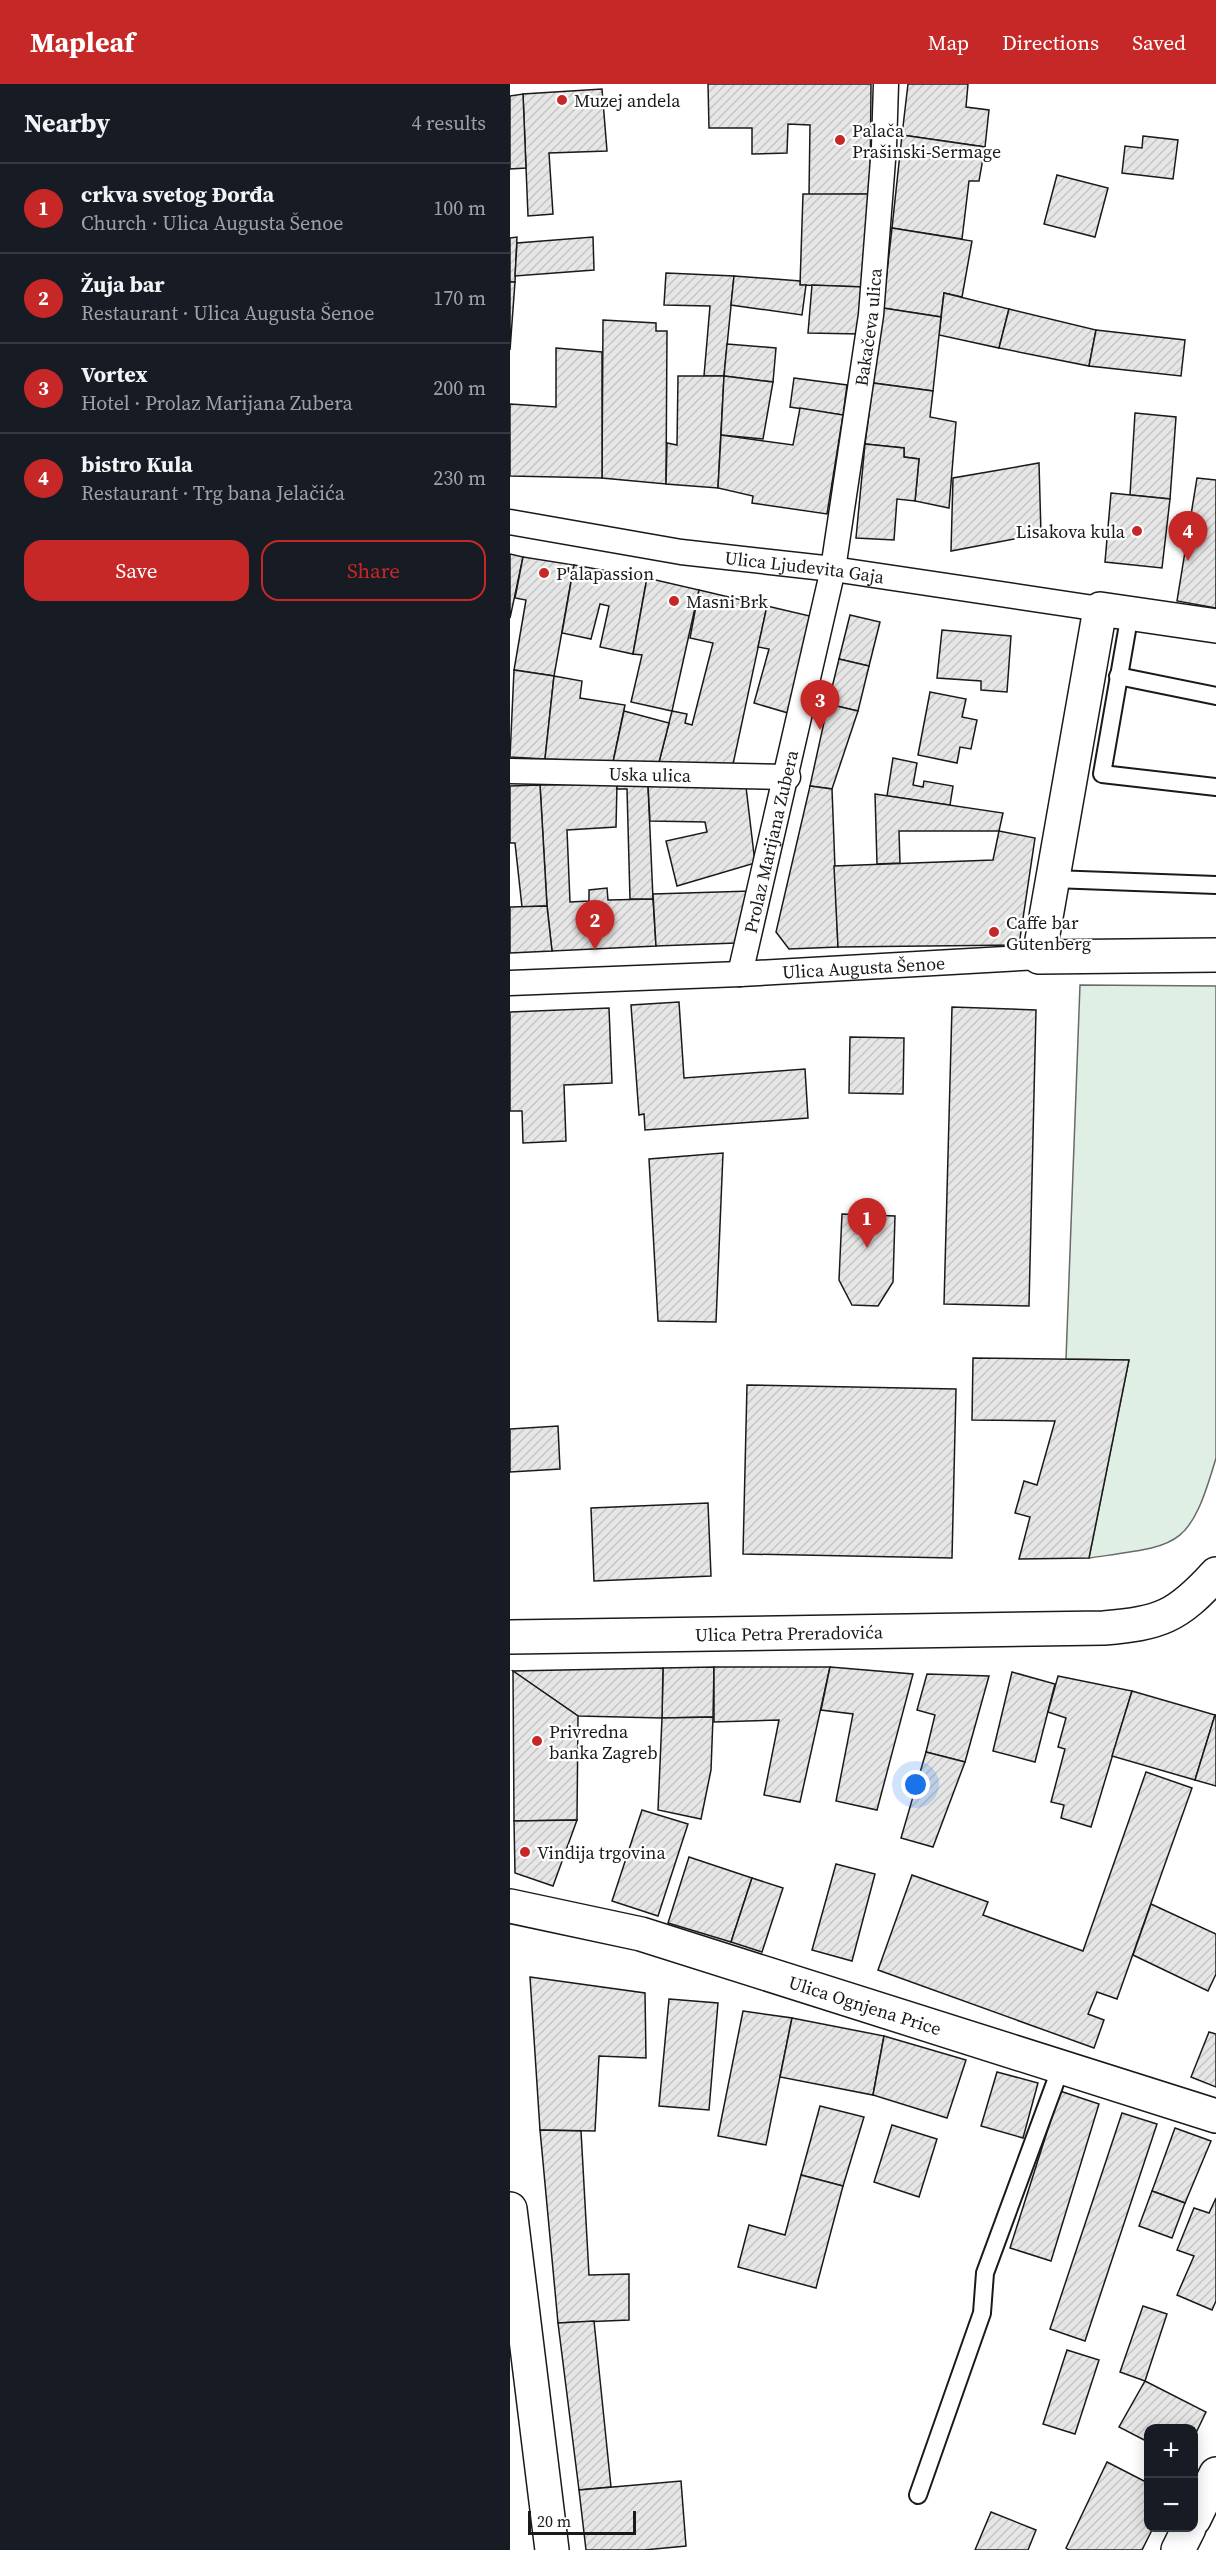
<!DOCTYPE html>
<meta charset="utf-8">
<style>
:root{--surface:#171b24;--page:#20242c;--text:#f1f3f6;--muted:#9ea1a6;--line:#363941;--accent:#c62828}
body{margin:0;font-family:"Source Serif 4",serif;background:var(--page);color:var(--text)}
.controls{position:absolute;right:18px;bottom:18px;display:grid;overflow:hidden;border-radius:12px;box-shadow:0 3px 15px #0003}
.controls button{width:54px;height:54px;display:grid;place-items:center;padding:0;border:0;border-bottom:2px solid var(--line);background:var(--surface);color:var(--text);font:30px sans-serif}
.scale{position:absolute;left:18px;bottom:15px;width:108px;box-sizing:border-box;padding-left:6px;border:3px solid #1a1a1a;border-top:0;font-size:16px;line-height:21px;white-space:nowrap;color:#1a1a1a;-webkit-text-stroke:4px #fff;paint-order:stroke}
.you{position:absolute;left:406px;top:1701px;width:21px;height:21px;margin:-15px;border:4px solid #fff;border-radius:50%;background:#1a73e8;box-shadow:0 0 0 9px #1a73e833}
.badge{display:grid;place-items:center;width:39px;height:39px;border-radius:50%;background:var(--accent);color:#fff;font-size:20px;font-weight:700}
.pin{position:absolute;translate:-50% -50px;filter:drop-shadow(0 2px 3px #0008)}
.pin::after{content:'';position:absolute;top:32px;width:21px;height:18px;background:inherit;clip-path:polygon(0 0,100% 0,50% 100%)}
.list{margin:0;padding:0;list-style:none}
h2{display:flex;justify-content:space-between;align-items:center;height:78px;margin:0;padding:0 24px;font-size:26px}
h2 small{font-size:20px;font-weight:400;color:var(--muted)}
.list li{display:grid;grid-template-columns:39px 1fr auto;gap:18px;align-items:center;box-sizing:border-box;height:90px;padding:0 24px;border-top:2px solid var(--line)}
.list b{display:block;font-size:22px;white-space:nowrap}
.list p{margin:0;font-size:20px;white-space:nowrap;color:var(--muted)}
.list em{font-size:20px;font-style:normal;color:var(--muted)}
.actions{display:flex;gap:12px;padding:18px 24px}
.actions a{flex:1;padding:14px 0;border:2px solid var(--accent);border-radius:18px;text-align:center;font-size:21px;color:var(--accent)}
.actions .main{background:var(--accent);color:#fff}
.map{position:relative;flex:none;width:706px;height:2466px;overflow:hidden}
header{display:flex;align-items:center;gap:36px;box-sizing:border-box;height:84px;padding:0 30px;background:var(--accent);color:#fff}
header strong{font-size:28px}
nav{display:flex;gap:33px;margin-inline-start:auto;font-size:21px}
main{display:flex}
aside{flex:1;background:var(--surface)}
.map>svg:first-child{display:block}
.park{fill:#e0efe3;stroke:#6a6a6a;stroke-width:1.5}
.building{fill:url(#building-hatch);stroke:#1a1a1a;stroke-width:1.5}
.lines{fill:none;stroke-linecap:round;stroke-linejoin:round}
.service-casing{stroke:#1a1a1a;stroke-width:20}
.pedestrian-casing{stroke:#1a1a1a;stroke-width:27}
.minor-casing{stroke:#1a1a1a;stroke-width:36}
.secondary-casing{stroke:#1a1a1a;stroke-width:36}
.service{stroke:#fff;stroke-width:16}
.pedestrian{stroke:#fff;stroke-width:24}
.minor{stroke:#fff;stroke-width:33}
.secondary{stroke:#fff;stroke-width:33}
.poi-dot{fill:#c62828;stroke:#fff;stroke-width:2}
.labels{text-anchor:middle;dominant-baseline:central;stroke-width:4.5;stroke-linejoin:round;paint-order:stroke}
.poi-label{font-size:18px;fill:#1a1a1a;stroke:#fff;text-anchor:start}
.street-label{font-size:18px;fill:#1a1a1a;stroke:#fff}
</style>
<header>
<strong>Mapleaf</strong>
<nav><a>Map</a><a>Directions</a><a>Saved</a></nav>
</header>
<main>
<aside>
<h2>Nearby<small>4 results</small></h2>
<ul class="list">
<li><span class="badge">1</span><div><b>crkva svetog Đorđa</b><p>Church · Ulica Augusta Šenoe</p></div><em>100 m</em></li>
<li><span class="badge">2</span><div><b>Žuja bar</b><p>Restaurant · Ulica Augusta Šenoe</p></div><em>170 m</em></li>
<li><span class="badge">3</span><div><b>Vortex</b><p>Hotel · Prolaz Marijana Zubera</p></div><em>200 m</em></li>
<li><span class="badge">4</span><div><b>bistro Kula</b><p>Restaurant · Trg bana Jelačića</p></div><em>230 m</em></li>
</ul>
<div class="actions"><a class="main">Save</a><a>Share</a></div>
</aside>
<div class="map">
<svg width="706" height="2466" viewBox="0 0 706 2466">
<defs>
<pattern id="building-hatch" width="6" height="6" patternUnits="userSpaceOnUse" patternTransform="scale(1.5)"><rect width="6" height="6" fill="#e6e6e6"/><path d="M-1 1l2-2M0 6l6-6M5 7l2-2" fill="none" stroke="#c5c5c5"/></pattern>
</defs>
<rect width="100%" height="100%" fill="#fff"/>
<!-- park -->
<path class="park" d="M 570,901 L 706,902 L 706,1374 C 679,1466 670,1461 579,1474 L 619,1276 L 556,1275 Z"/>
<!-- building -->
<g class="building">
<path d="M 198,0 L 361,0 L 360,110 L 299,111 L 300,41 L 278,40 L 277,69 L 242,70 L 242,44 L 199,44 Z"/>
<path d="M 398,0 L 458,0 L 456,23 L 479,26 L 475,63 L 392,51 Z"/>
<path d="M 92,5 L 97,67 L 39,69 L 43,130 L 18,132 L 13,10 Z"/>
<path d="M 13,10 L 16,84 L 0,85 L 0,12 Z"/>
<path d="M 392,51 L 475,63 L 469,97 L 459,97 L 452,155 L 382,144 Z"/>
<path d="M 633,52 L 668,56 L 663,95 L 612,89 L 615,62 L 632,64 Z"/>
<path d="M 547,91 L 598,104 L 585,153 L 534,140 Z"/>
<path d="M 293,110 L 360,110 L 354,203 L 290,201 Z"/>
<path d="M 382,144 L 462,157 L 452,213 L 434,209 L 431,233 L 373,224 Z"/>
<path d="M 7,153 L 5,198 L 0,198 L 0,154 Z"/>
<path d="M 83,153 L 84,186 L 5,192 L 7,159 Z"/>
<path d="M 156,189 L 224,192 L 214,292 L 194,292 L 200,222 L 154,221 Z"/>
<path d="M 224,192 L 290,197 L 290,201 L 296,201 L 292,231 L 221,221 Z"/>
<path d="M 0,198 L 5,198 L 0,266 Z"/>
<path d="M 302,201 L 354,203 L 350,250 L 298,249 Z"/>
<path d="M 434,209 L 499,225 L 489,264 L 429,251 Z"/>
<path d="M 373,224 L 431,233 L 423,307 L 363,299 Z"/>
<path d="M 499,225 L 586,246 L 579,282 L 489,264 Z"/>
<path d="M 93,236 L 146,239 L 146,247 L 157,247 L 156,400 L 92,394 Z"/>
<path d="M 586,246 L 675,256 L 671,292 L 579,282 Z"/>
<path d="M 217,260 L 266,264 L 263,298 L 214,292 Z"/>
<path d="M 46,264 L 92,268 L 92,394 L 0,392 L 0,320 L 46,323 Z"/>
<path d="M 168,292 L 214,292 L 208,404 L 156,400 L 157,359 L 167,361 Z"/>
<path d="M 214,292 L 263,298 L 253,355 L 211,351 Z"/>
<path d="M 284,294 L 337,301 L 333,331 L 280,323 Z"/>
<path d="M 363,299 L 423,307 L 420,333 L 446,338 L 439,424 L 405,417 L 409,375 L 394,373 L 394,364 L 355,360 Z"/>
<path d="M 290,324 L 333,331 L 317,430 L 242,419 L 243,412 L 208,404 L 211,351 L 283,361 Z"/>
<path d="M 625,329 L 666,333 L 660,415 L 620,411 Z"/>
<path d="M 355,360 L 394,364 L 394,373 L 409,375 L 405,417 L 387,415 L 384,456 L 346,454 Z"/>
<path d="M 529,379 L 531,450 L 441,467 L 443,394 Z"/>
<path d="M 687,394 L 706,396 L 706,524 L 667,517 Z"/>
<path d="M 601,409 L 660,415 L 652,484 L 595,478 Z"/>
<path d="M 0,470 L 13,473 L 0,534 Z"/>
<path d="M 13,473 L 64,481 L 44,592 L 4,586 L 16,516 L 5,514 Z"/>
<path d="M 64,481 L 137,494 L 123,570 L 90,563 L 99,522 L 90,520 L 81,555 L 52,549 Z"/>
<path d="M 137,494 L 189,506 L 162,627 L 121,618 L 132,571 L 123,570 Z"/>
<path d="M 189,506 L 257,522 L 222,685 L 148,682 L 162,627 L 177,630 L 175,639 L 182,641 L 203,559 L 180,554 Z"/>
<path d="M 257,522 L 304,533 L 278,629 L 244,619 L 259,565 L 248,563 Z"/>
<path d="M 340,531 L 370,538 L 359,582 L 329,575 Z"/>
<path d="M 432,546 L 501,552 L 497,608 L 471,606 L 471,597 L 427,594 Z"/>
<path d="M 329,575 L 359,582 L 348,627 L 318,620 Z"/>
<path d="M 4,586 L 44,592 L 35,675 L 0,673 Z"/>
<path d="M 44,592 L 72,597 L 70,614 L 115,621 L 103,678 L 35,675 Z"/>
<path d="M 420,608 L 456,615 L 452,633 L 467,636 L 461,665 L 450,663 L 447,679 L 408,671 Z"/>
<path d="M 318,620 L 348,627 L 322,705 L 300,702 Z"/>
<path d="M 114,627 L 159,639 L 148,682 L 103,678 Z"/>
<path d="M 383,674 L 407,679 L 403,701 L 413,703 L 414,697 L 443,702 L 440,721 L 377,712 Z"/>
<path d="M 107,700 L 106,743 L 57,746 L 60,818 L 79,817 L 79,806 L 97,804 L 98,816 L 143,815 L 146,862 L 42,867 L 37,822 L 30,701 Z"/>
<path d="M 107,700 L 138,701 L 143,815 L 120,815 L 117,705 L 107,705 Z"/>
<path d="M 30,701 L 37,822 L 12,823 L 5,759 L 0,759 L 0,702 Z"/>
<path d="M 138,701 L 236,703 L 245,779 L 167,802 L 156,757 L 197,748 L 195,738 L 140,737 Z"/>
<path d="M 300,702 L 322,705 L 328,863 L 279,865 L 266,848 Z"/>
<path d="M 365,710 L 493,729 L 489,747 L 389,747 L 390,779 L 367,780 Z"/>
<path d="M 489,747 L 525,754 L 509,861 L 328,863 L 324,782 L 483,776 Z"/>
<path d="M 241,807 L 226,859 L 146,862 L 143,810 Z"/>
<path d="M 37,822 L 42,867 L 0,869 L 0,823 Z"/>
<path d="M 169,918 L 174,994 L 295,985 L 298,1034 L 135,1046 L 134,1030 L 129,1031 L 121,921 Z"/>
<path d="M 442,923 L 526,926 L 519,1222 L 434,1220 Z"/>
<path d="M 99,924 L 102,999 L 54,1001 L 56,1057 L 13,1059 L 12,1027 L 0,1027 L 0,928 Z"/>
<path d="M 340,953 L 394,954 L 393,1010 L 339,1009 Z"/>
<path d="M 213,1069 L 206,1238 L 148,1237 L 139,1075 Z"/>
<path d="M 332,1130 L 385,1132 L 383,1198 L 368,1222 L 342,1221 L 329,1196 Z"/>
<path d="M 463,1274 L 619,1276 L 579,1474 L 509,1475 L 520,1433 L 505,1429 L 514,1397 L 527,1401 L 545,1337 L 462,1336 Z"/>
<path d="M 237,1301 L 446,1305 L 442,1474 L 233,1470 Z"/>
<path d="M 48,1342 L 50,1385 L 0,1388 L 0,1345 Z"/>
<path d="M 198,1419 L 201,1492 L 84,1497 L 81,1424 Z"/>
<path d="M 204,1583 L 203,1633 L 152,1634 L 153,1584 Z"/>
<path d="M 204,1583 L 320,1583 L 290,1718 L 254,1711 L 269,1636 L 204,1638 Z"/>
<path d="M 320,1583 L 403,1590 L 367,1726 L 326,1717 L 343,1630 L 311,1626 Z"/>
<path d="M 153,1584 L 152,1634 L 68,1632 L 3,1587 Z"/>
<path d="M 3,1587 L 68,1632 L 67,1736 L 4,1737 Z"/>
<path d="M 502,1588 L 545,1600 L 525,1678 L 483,1667 Z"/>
<path d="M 417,1590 L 479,1592 L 455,1678 L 416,1668 L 425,1631 L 407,1626 Z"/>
<path d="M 548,1592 L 622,1607 L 581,1743 L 551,1734 L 554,1721 L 541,1718 L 555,1665 L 548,1663 L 556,1634 L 538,1628 Z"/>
<path d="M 622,1607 L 705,1631 L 685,1696 L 602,1672 Z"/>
<path d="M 705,1631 L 706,1631 L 706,1702 L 685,1696 Z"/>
<path d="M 203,1633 L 201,1686 L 191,1735 L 148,1726 L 152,1634 Z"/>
<path d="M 416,1668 L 455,1678 L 423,1763 L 391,1754 Z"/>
<path d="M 636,1688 L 682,1704 L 607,1915 L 587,1908 L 578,1930 L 594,1936 L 584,1964 L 368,1886 L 402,1791 L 478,1818 L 473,1831 L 573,1867 Z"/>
<path d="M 132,1726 L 178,1740 L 148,1832 L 102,1817 Z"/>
<path d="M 67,1736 L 43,1802 L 5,1789 L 4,1737 Z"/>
<path d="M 179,1773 L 242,1794 L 221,1858 L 158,1839 Z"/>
<path d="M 326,1780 L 365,1790 L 342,1877 L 302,1866 Z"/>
<path d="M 242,1794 L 273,1804 L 252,1868 L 221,1858 Z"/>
<path d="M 641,1820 L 706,1850 L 706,1890 L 698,1907 L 623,1871 Z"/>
<path d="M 20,1893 L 135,1909 L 136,1974 L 89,1972 L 85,2047 L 30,2046 Z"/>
<path d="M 159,1915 L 208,1919 L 199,2026 L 149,2022 Z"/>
<path d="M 233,1927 L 282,1934 L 256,2061 L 208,2052 Z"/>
<path d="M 282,1934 L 374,1952 L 363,2011 L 270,1993 Z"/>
<path d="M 699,1948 L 706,1950 L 706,2003 L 681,1993 Z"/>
<path d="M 374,1952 L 456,1976 L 437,2034 L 363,2011 Z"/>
<path d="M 487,1988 L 528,1999 L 513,2054 L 471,2042 Z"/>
<path d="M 550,2007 L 589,2020 L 541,2177 L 500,2164 Z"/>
<path d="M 310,2022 L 354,2033 L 333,2102 L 291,2091 Z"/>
<path d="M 612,2029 L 647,2040 L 575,2257 L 540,2245 Z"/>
<path d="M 382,2041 L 427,2055 L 409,2113 L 364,2098 Z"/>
<path d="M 665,2044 L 701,2057 L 675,2119 L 642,2107 Z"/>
<path d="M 30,2046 L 71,2047 L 79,2191 L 119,2190 L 119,2236 L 48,2239 Z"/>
<path d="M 291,2091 L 333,2102 L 306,2204 L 228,2183 L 239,2141 L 275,2151 Z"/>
<path d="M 642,2107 L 675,2119 L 662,2154 L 629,2142 Z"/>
<path d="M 706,2114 L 706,2217 L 702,2226 L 667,2211 L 684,2172 L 667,2166 L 684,2124 L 699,2129 Z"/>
<path d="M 633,2222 L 657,2230 L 635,2297 L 610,2288 Z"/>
<path d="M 84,2237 L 101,2403 L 69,2406 L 48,2239 Z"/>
<path d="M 557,2266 L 589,2276 L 565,2350 L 533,2340 Z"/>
<path d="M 635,2297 L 696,2328 L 684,2353 L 684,2344 L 638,2344 L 638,2358 L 609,2343 Z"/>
<path d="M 597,2378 L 638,2399 L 638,2444 L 643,2444 L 632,2466 L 559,2466 L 556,2464 Z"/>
<path d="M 171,2397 L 176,2462 L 134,2466 L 76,2466 L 69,2406 Z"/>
<path d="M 481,2428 L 526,2446 L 518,2466 L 465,2466 Z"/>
</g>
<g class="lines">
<defs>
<g id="service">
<path d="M 620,529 L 592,690 L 706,703"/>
<path d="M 608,592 L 706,612"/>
<path d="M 543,795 L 706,801"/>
<path d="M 408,2411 L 472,2229 L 475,2189 L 551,1983"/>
</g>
<g id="pedestrian">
<path id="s1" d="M 0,438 L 171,468 L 323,485 L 590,525"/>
<path id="s2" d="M 0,687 L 278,693"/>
<path id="s3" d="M 230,890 L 323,485 L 361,231 L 374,63 L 376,0"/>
<path id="s4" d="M 0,899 L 230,890 L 529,873"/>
</g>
<g id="minor">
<path d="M 706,542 L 590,525 L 529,873 L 706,871"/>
<path id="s5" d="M 0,1822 L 131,1850 L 706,2032"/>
<path d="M 684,2435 L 706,2390"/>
<path d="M 668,2466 L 679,2444"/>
</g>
<g id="secondary">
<path id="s6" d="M 0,1553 L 594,1544 C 651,1539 667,1533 706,1490"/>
<path d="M 0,2125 L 42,2466"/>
</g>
</defs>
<!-- service casing -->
<use href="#service" class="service-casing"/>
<!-- pedestrian casing -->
<use href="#pedestrian" class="pedestrian-casing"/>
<!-- minor casing -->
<use href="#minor" class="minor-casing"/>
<!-- secondary casing -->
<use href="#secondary" class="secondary-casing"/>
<!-- service -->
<use href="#service" class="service"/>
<!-- pedestrian -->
<use href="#pedestrian" class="pedestrian"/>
<!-- minor -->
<use href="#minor" class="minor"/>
<!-- secondary -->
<use href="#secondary" class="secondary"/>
</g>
<!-- markers -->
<g class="poi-dot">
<circle cx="52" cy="16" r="6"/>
<circle cx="330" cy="56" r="6"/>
<circle cx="627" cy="447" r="6"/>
<circle cx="34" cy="489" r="6"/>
<circle cx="164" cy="517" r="6"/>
<circle cx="484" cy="848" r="6"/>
<circle cx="27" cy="1657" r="6"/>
<circle cx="15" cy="1768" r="6"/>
</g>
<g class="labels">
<!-- poi labels -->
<g class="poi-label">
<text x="64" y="16">Muzej andela</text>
<text x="342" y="46">Palača<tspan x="342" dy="21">Prašinski-Sermage</tspan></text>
<text x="615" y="447" text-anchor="end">Lisakova kula</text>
<text x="46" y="489">P'alapassion</text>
<text x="176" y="517">Masni Brk</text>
<text x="496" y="838">Caffe bar<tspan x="496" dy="21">Gutenberg</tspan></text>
<text x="39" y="1647">Privredna<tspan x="39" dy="21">banka Zagreb</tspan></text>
<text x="27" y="1768">Vindija trgovina</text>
</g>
<!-- street labels -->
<g class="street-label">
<text stroke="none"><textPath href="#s3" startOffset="660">Bakačeva ulica</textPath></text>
<text stroke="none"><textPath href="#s1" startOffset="298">Ulica Ljudevita Gaja</textPath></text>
<text stroke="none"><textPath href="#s2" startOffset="140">Uska ulica</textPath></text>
<text stroke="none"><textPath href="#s3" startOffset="136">Prolaz Marijana Zubera</textPath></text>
<text stroke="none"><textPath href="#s4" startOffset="354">Ulica Augusta Šenoe</textPath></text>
<text stroke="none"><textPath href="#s6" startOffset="279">Ulica Petra Preradovića</textPath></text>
<text stroke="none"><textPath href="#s5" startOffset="369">Ulica Ognjena Price</textPath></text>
</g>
</g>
</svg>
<div class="controls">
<button>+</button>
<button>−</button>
</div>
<div class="scale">20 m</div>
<div class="you"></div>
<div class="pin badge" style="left:357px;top:1164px">1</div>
<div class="pin badge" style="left:85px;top:866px">2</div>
<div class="pin badge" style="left:310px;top:646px">3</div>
<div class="pin badge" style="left:678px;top:477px">4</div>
</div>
</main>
